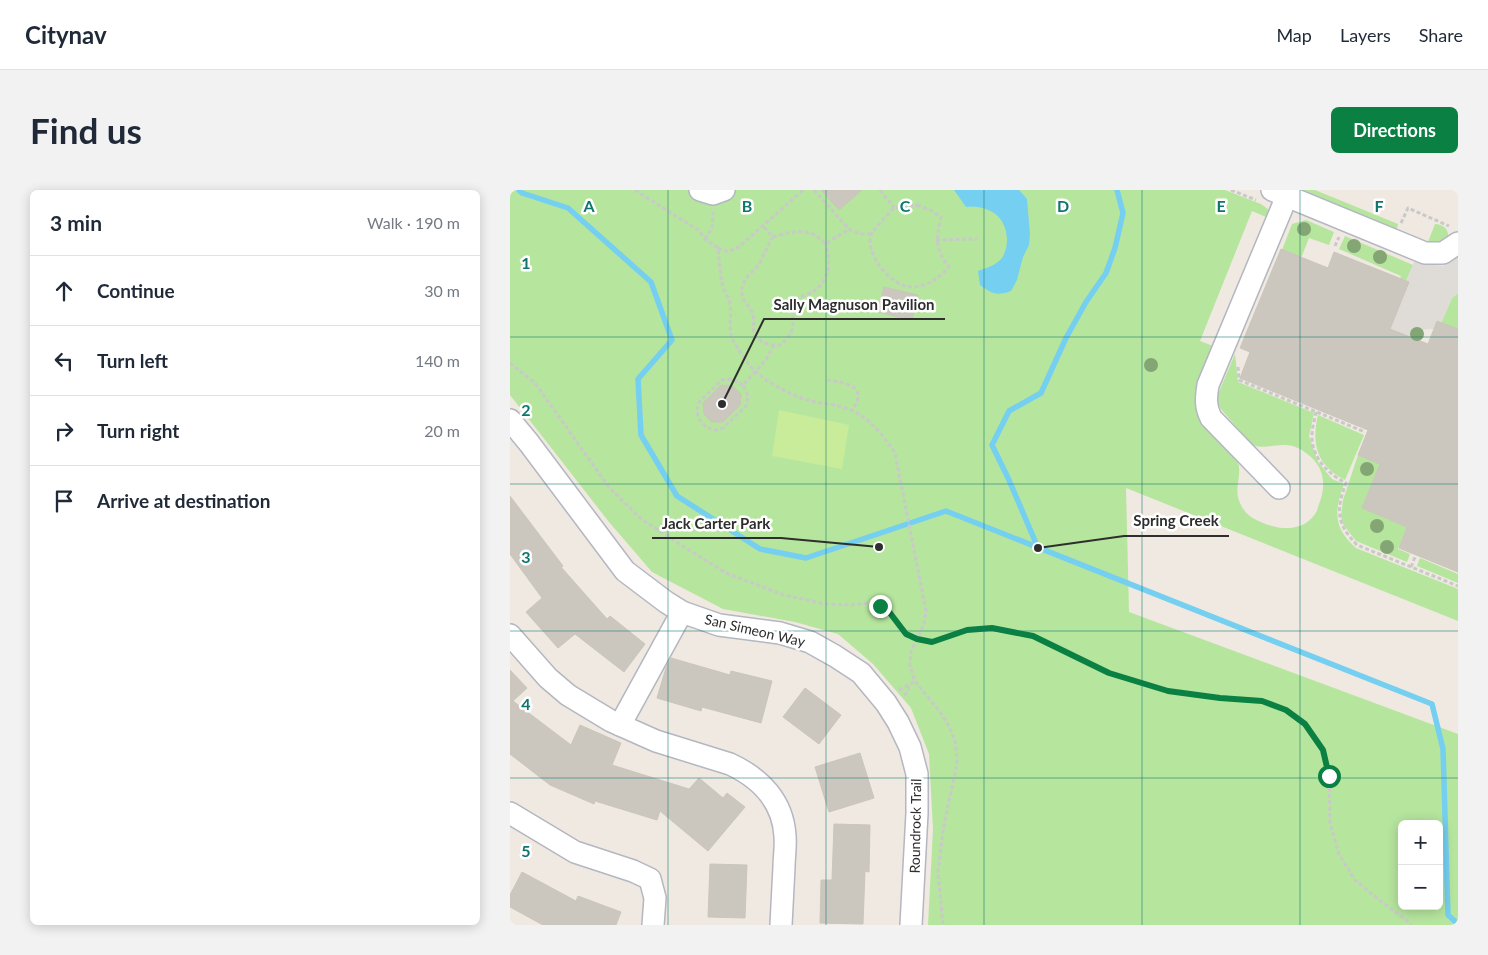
<!DOCTYPE html>
<meta charset="utf-8">
<style>
:root{--surface:#fff;--page:#f2f2f3;--text:#1f2937;--muted:#747a83;--line:#e0e1e3;--accent:#0b8043}
body{margin:0;font-family:Lato,sans-serif;background:var(--page);color:var(--text)}
.controls{position:absolute;right:15px;bottom:15px;display:grid;overflow:hidden;border-radius:8px;box-shadow:0 2px 12px #0003}
.controls button{width:45px;height:45px;display:grid;place-items:center;padding:0;border:0;border-bottom:1px solid var(--line);background:var(--surface);color:var(--text);font:25px sans-serif}
.stop{position:absolute;width:15px;height:15px;margin:-11px;border:4px solid #0b8043;border-radius:50%;background:#fff}
.stop.end{background:#0b8043;border-color:#fff;box-shadow:0 1px 5px #0008}
.list{margin:0;padding:0;list-style:none}
h2{display:flex;justify-content:space-between;align-items:center;height:65px;margin:0;padding:0 20px;font-size:21px}
h2 small{font-size:16px;font-weight:400;color:var(--muted)}
.list li{display:grid;grid-template-columns:32px 1fr auto;gap:15px;align-items:center;box-sizing:border-box;height:70px;padding:0 20px;border-top:1px solid var(--line)}
.list b{display:block;font-size:19px;white-space:nowrap}
.list em{font-size:16px;font-style:normal;color:var(--muted)}
.icon{flex:none;width:28px;height:28px;fill:none;stroke:currentColor;stroke-width:2;stroke-linecap:round;stroke-linejoin:round}
.map{position:relative;flex:none;width:948px;height:735px;overflow:hidden;border-radius:8px}
header{display:flex;align-items:center;gap:30px;box-sizing:border-box;height:70px;padding:0 25px;background:var(--surface);border-bottom:1px solid var(--line)}
header strong{font-size:24px}
nav{display:flex;gap:28px;margin-inline-start:auto;font-size:18px}
.intro{display:flex;align-items:center;justify-content:space-between;box-sizing:border-box;height:120px;padding:0 30px}
h1{margin:0;font-size:35px}
.button{padding:12px 22px;border-radius:8px;background:var(--accent);color:#fff;font-size:18px;font-weight:700}
main{display:flex;gap:30px;padding:0 30px}
aside{flex:1;background:var(--surface);border-radius:8px;box-shadow:0 2px 12px #0003}
.map>svg:first-child{display:block}
.green{fill:#b6e59e;fill-rule:evenodd}
.pitch{fill:#c9ec9a}
.plaza{fill:#dfdcd8}
.water{fill:#75cff0}
.lines{fill:none;stroke-linecap:round;stroke-linejoin:round}
.stream{stroke:#75cff0;stroke-width:5.5}
.building{fill:#cbc7bf;stroke:#cbc5ba}
.minor-casing{stroke:#b4b7c1;stroke-width:24}
.path{stroke:#c9c9c9;stroke-width:3;stroke-dasharray:4 2.5;stroke-linecap:butt}
.minor{stroke:#fff;stroke-width:21}
.tree{fill:#84a574}
.route{stroke:#0b8043;stroke-width:6}
.grid{fill:none;stroke:#0f766e;stroke-width:1;stroke-opacity:0.55}
.labels{text-anchor:middle;dominant-baseline:central;stroke-width:5;stroke-linejoin:round;paint-order:stroke}
.street-label{font-size:14px;fill:#2e2e2e;stroke:#fff}
.grid-label{font-size:16px;text-anchor:middle;font-weight:bold;fill:#0f766e;stroke:#fff;stroke-width:5;stroke-linejoin:round;paint-order:stroke}
.leader{fill:none;stroke:#2e2e2e;stroke-width:2}
.callout-dot{fill:#2e2e2e;stroke:#fff;stroke-width:2}
.callout-label{font-size:15px;text-anchor:middle;font-weight:bold;fill:#2e2e2e;stroke:#fff;stroke-width:5;stroke-linejoin:round;paint-order:stroke}
</style>
<header>
<strong>Citynav</strong>
<nav><a>Map</a><a>Layers</a><a>Share</a></nav>
</header>
<div class="intro"><h1>Find us</h1><a class="button">Directions</a></div>
<main>
<aside>
<h2>3 min<small>Walk · 190 m</small></h2>
<ul class="list">
<li><svg class="icon" aria-label="ahead" viewBox="0 0 24 24"><path d="M12 20V5M6 11l6-6 6 6"/></svg><div><b>Continue</b></div><em>30 m</em></li>
<li><svg class="icon" aria-label="left" viewBox="0 0 24 24"><path d="M17 20v-9H6M10 6l-5 5 5 5"/></svg><div><b>Turn left</b></div><em>140 m</em></li>
<li><svg class="icon" aria-label="right" viewBox="0 0 24 24"><path d="M7 20v-9h11M14 6l5 5-5 5"/></svg><div><b>Turn right</b></div><em>20 m</em></li>
<li><svg class="icon" aria-label="arrive" viewBox="0 0 24 24"><path d="M6 21V4h12l-3 4 3 4H6"/></svg><div><b>Arrive at destination</b></div></li>
</ul>
</aside>
<div class="map">
<svg width="948" height="735" viewBox="0 0 948 735">
<rect width="100%" height="100%" fill="#efe9e1"/>
<!-- green -->
<g class="green">
<path d="M 0,0 L 715,0 L 751,14 L 759,20 L 759,26 L 756,27 L 742,21 L 690,151 L 703,156 L 704,159 L 686,202 L 727,269 C 734,287 721,299 732,317 C 737,326 744,329 753,333 C 770,340 793,342 805,324 C 807,322 808,317 809,314 C 817,294 814,276 796,263 C 774,246 758,263 741,254 L 710,218 L 707,209 L 708,204 L 725,164 L 728,192 L 804,223 L 799,246 L 808,272 L 822,289 L 834,294 C 824,322 823,337 846,358 L 948,399 L 948,431 L 616,298 L 619,422 L 948,544 L 948,735 L 418,735 L 423,639 L 419,564 L 401,518 L 363,474 L 328,444 L 285,432 L 213,419 L 142,382 L 99,332 L 0,205 ZM 892,634 L 929,634 L 929,716 L 892,716 Z"/>
<path d="M 790,0 L 805,0 L 888,34 L 887,39 Z"/>
<path d="M 796,30 L 824,42 L 819,55 L 799,48 L 791,68 L 772,60 L 782,34 Z"/>
<path d="M 925,34 C 932,34 939,39 938,47 C 932,54 926,54 918,52 Z"/>
<path d="M 835,46 L 903,75 L 896,91 L 890,89 L 891,86 L 829,59 Z"/>
<path d="M 948,103 L 948,139 L 931,133 L 942,108 Z"/>
<path d="M 808,225 L 854,245 L 835,290 C 807,276 801,254 808,225 Z"/>
<path d="M 848,265 L 870,274 L 852,318 L 897,337 L 888,359 L 900,364 L 897,372 L 846,351 L 833,334 L 831,326 L 833,310 Z"/>
<path d="M 910,368 L 948,384 L 948,393 L 907,376 Z"/>
</g>
<!-- pitch -->
<path class="pitch" d="M 269,220 L 339,235 L 332,279 L 262,266 Z"/>
<!-- plaza -->
<path class="plaza" d="M 948,68 L 948,103 L 942,108 L 931,133 L 927,131 L 924,139 L 916,139 L 904,143 L 901,147 L 880,139 L 899,92 L 896,91 L 905,70 L 914,73 L 933,76 Z"/>
<!-- water -->
<path class="water" d="M 444,0 L 509,0 L 517,9 L 520,44 L 519,55 L 513,67 L 507,90 L 501,101 C 487,106 482,104 470,95 L 468,81 C 477,78 486,75 492,68 C 496,62 497,55 497,49 C 496,25 478,15 456,17 Z"/>
<g class="lines">
<!-- stream -->
<g class="stream">
<path d="M 9,0 L 12,3 L 58,18 L 141,92 L 162,150 L 128,189 L 131,245 L 167,306 L 250,359 L 296,368 L 436,321 L 922,514 L 933,559 L 938,725 L 948,734"/>
<path d="M 528,358 L 499,290 L 482,255 L 499,221 L 531,203 L 556,148 L 576,112 L 596,83 L 605,58 L 613,23 L 607,0"/>
</g>
</g>
<!-- building -->
<g class="building">
<path d="M 311,0 L 352,0 L 329,20 Z"/>
<path d="M 771,59 L 818,78 L 824,62 L 899,92 L 880,139 L 918,154 L 927,131 L 948,139 L 948,382 L 889,358 L 897,337 L 852,318 L 870,274 L 848,265 L 858,240 L 730,188 L 740,162 L 730,158 Z"/>
<path d="M 374,97 L 408,105 L 402,130 L 368,122 Z"/>
<path d="M 211,195 L 223,196 L 231,204 L 230,215 L 213,232 L 201,232 L 194,224 L 193,213 Z"/>
<path d="M 0,306 L 53,376 L 51,377 L 97,429 L 100,426 L 135,454 L 114,482 L 65,444 L 48,458 L 16,422 L 32,408 L 0,364 Z"/>
<path d="M 161,468 L 220,485 L 221,481 L 262,491 L 251,533 L 192,517 L 191,521 L 147,508 L 156,478 Z"/>
<path d="M 0,480 L 17,498 L 3,511 L 61,555 L 70,535 L 111,553 L 102,575 L 179,599 L 189,588 L 213,608 L 217,603 L 235,617 L 198,661 L 150,621 L 147,630 L 85,611 L 84,614 L 40,595 L 0,564 Z"/>
<path d="M 295,498 L 331,525 L 309,554 L 273,527 Z"/>
<path d="M 350,563 L 364,608 L 319,622 L 305,577 Z"/>
<path d="M 324,634 L 360,635 L 359,682 L 355,681 L 353,734 L 310,733 L 311,690 L 322,690 Z"/>
<path d="M 200,674 L 237,675 L 235,728 L 198,727 Z"/>
<path d="M 12,682 L 66,711 L 68,706 L 111,722 L 106,735 L 33,735 L 0,717 L 0,705 Z"/>
</g>
<g class="lines">
<defs>
<g id="minor">
<path d="M 190,0 L 203,4 L 214,0"/>
<path d="M 762,0 L 915,63 L 933,63 L 948,53"/>
<path d="M 0,230 L 19,253 L 115,381 L 156,412 L 172,422 L 209,435 L 270,443 L 300,452 L 325,466 L 351,483 L 376,513 L 388,532 L 400,557 L 407,584 L 407,623 L 401,735"/>
<path d="M 769,298 L 701,228 C 695,216 696,208 698,195 L 777,6"/>
<path d="M 0,445 L 38,488 L 58,505 L 101,531 L 146,551 L 220,574 C 250,588 273,611 275,646 C 276,657 274,667 274,677 C 273,696 272,716 271,735"/>
<path d="M 110,535 L 172,422"/>
<path d="M 0,623 L 65,662 L 123,681 L 140,689 L 145,708 L 143,735"/>
</g>
</defs>
<!-- minor casing -->
<use href="#minor" class="minor-casing"/>
<!-- path -->
<g class="path">
<path d="M 125,0 L 188,40 L 195,49 L 208,58 C 209,71 210,84 213,97 C 215,103 219,108 220,114 C 222,125 218,137 222,148 C 226,157 239,176 247,183 C 262,195 282,206 301,211 C 312,214 324,214 335,218 C 358,225 372,244 385,263 L 416,421 L 414,434 L 401,461 L 400,476 L 405,491 L 430,522 L 439,536 L 446,554 L 447,574 L 434,634 L 428,682 L 433,735"/>
<path d="M 304,0 L 339,39 L 350,44 L 361,44"/>
<path d="M 370,0 L 381,14 L 384,18"/>
<path d="M 721,0 L 746,10"/>
<path d="M 407,15 L 420,20 L 431,27 C 426,48 425,60 439,77 C 429,88 418,96 403,97 C 382,98 355,65 361,45 C 363,40 379,23 384,18 Z"/>
<path d="M 891,33 L 898,18 L 939,36"/>
<path d="M 254,37 L 263,47 C 257,56 254,65 249,74 C 245,80 237,85 234,92 C 226,111 241,113 243,126 C 245,132 242,139 245,145 C 250,153 264,158 272,154 C 274,152 275,150 277,148 C 290,135 276,121 287,110 C 291,105 299,105 304,101 C 320,90 321,71 316,54"/>
<path d="M 263,47 C 275,43 290,39 303,44 C 307,46 312,51 316,54 L 339,39"/>
<path d="M 195,49 L 202,38 L 203,22"/>
<path d="M 426,50 L 467,49"/>
<path d="M 825,56 L 829,47"/>
<path d="M 208,58 L 218,62 L 230,56 L 293,0"/>
<path d="M 0,173 L 25,193 L 98,296 L 130,328 L 171,355 L 216,383 L 274,405 L 315,414 L 340,415 L 358,413 L 370,416 L 380,423 L 396,444 L 407,449 L 422,452 L 457,440 L 482,438 L 523,446 L 599,483 L 658,501 L 710,508 L 752,511 L 776,520 L 795,534 L 813,560 L 819,586 L 820,633 L 829,664 L 845,690 L 868,709 L 896,730 L 901,735"/>
<path d="M 728,177 L 729,190 L 855,242"/>
<path d="M 317,190 C 327,192 348,193 348,206 C 348,211 344,217 342,221"/>
<path d="M 233,195 L 222,189 L 212,190 L 190,211 L 187,219 L 188,228 L 196,237 L 205,240 L 213,238 L 236,216 L 238,206 L 233,195 L 256,170 L 263,156"/>
<path d="M 806,222 C 805,229 802,237 802,245 C 801,267 818,284 836,293 C 826,320 826,333 847,355 L 948,396"/>
<path d="M 901,377 L 905,367"/>
<path d="M 389,500 C 394,496 400,495 405,491"/>
<path d="M 394,505 L 398,502 L 399,495"/>
</g>
<!-- minor -->
<use href="#minor" class="minor"/>
</g>
<!-- trees -->
<g class="tree">
<circle cx="794" cy="39" r="7"/>
<circle cx="844" cy="56" r="7"/>
<circle cx="870" cy="67" r="7"/>
<circle cx="907" cy="144" r="7"/>
<circle cx="641" cy="175" r="7"/>
<circle cx="857" cy="279" r="7"/>
<circle cx="867" cy="336" r="7"/>
<circle cx="877" cy="357" r="7"/>
</g>
<g class="lines">
<!-- route -->
<path class="route" d="M 370,416 L 380,423 L 396,444 L 407,449 L 422,452 L 457,440 L 482,438 L 523,446 L 599,483 L 658,501 L 710,508 L 752,511 L 776,520 L 795,534 L 813,560 L 819,586"/>
</g>
<!-- grid -->
<path class="grid" d="M 158,0 L 158,735M 316,0 L 316,735M 474,0 L 474,735M 632,0 L 632,735M 790,0 L 790,735M 0,147 L 948,147M 0,294 L 948,294M 0,441 L 948,441M 0,588 L 948,588"/>
<g class="labels">
<!-- street labels -->
<g class="street-label">
<text transform="translate(245 440) rotate(13)">San Simeon Way</text>
<text transform="translate(405 636) rotate(-89)">Roundrock Trail</text>
</g>
</g>
<g class="grid-label">
<text x="79" y="22">A</text>
<text x="237" y="22">B</text>
<text x="395" y="22">C</text>
<text x="553" y="22">D</text>
<text x="711" y="22">E</text>
<text x="869" y="22">F</text>
<text x="16" y="79">1</text>
<text x="16" y="226">2</text>
<text x="16" y="373">3</text>
<text x="16" y="520">4</text>
<text x="16" y="667">5</text>
</g>
<!-- callouts -->
<path class="leader" d="M212 214L254 129H435M528 358L614 346H719M369 357L271 348H142"/>
<g class="callout-dot">
<circle cx="212" cy="214" r="5"/>
<circle cx="528" cy="358" r="5"/>
<circle cx="369" cy="357" r="5"/>
</g>
<g class="callout-label">
<text x="344" y="120">Sally Magnuson Pavilion</text>
<text x="666" y="336">Spring Creek</text>
<text x="206" y="339">Jack Carter Park</text>
</g>
</svg>
<div class="controls">
<button>+</button>
<button>−</button>
</div>
<div class="stop" style="left:819px;top:586px"></div>
<div class="stop end" style="left:370px;top:416px"></div>
</div>
</main>
